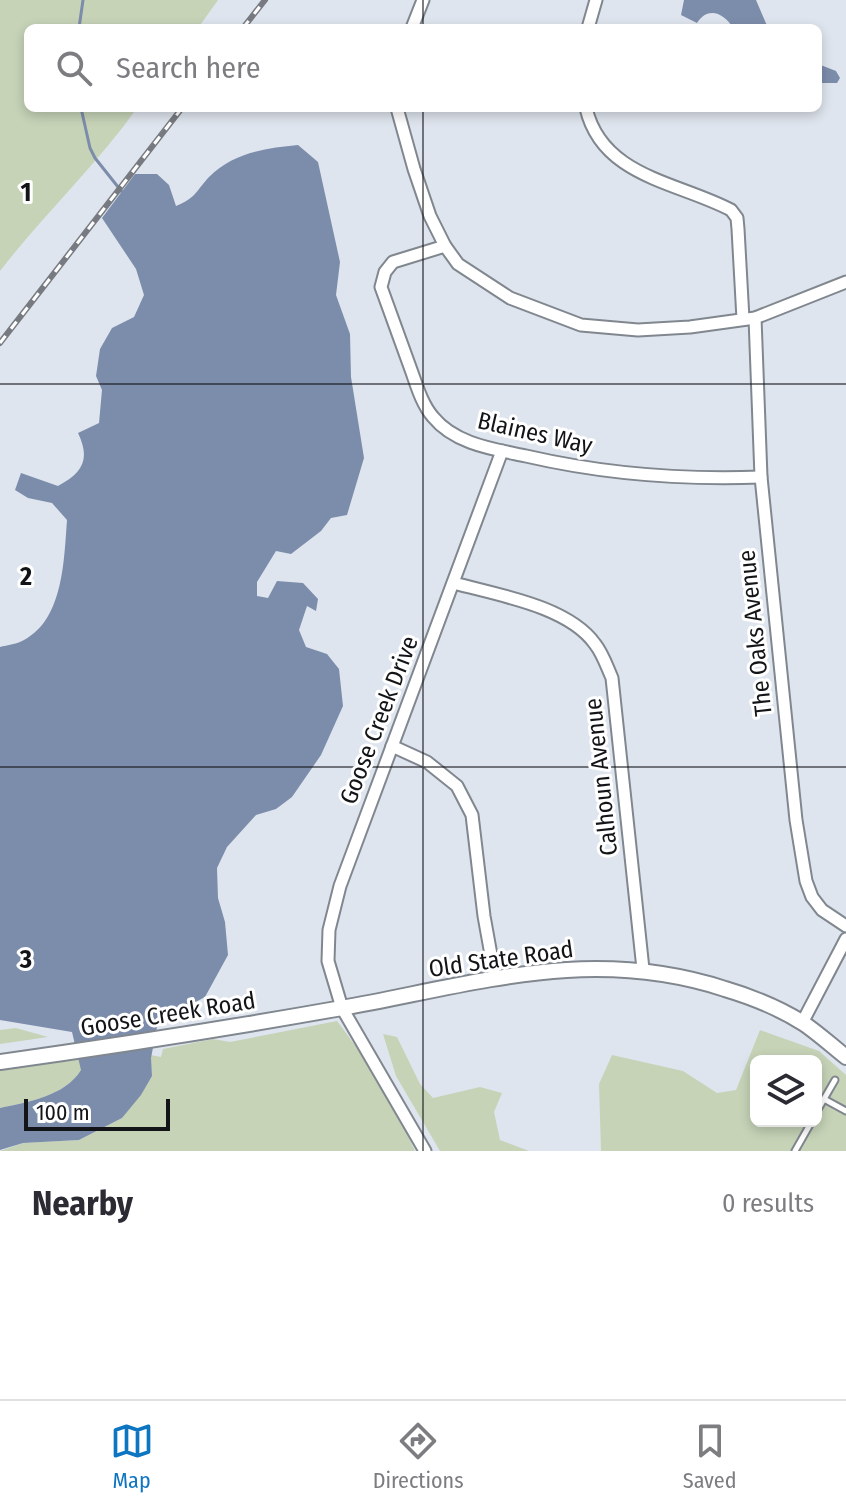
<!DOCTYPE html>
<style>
:root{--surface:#fff;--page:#f2f2f3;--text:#2b2b33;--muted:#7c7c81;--line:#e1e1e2;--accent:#0e75c0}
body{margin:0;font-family:"Fira Sans Condensed",sans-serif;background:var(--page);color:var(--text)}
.controls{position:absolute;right:24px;bottom:24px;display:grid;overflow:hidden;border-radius:12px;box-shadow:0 4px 12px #0003}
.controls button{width:72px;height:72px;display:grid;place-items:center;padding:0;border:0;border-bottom:2px solid var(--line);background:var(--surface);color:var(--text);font:40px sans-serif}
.scale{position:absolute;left:24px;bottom:20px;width:146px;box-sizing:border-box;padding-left:8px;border:4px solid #121417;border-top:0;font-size:22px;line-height:28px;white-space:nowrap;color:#121417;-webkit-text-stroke:6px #fff;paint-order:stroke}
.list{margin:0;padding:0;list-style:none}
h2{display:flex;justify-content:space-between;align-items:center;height:104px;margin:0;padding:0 32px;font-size:34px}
h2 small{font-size:26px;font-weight:400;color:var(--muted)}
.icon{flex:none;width:44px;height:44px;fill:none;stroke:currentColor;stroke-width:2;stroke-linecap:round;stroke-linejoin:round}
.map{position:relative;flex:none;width:846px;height:1151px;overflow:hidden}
.search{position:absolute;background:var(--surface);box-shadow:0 4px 12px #0003;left:24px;right:24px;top:24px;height:88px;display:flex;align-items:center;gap:20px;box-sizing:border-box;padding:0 28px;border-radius:12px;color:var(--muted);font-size:30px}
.sheet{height:248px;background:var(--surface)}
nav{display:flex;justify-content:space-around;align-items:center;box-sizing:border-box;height:112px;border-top:2px solid var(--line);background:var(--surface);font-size:22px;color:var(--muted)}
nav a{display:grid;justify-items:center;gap:4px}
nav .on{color:var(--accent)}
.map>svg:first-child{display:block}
.green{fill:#c6d3b7;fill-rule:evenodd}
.water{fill:#7c8dab}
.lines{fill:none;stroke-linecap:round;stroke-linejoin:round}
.stream{stroke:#7c8dab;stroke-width:3}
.service-casing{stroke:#81878f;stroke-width:9}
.minor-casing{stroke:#81878f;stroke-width:15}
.secondary-casing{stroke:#81878f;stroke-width:18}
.path{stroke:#8a8f95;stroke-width:2;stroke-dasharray:4 6;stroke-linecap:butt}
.service{stroke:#fff;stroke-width:5}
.minor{stroke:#fff;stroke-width:11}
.secondary{stroke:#fff;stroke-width:14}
.rail-casing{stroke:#777b81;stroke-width:6}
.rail{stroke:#fff;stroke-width:3;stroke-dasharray:9;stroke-linecap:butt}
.grid{fill:none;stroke:#121417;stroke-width:2;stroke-opacity:0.55}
.labels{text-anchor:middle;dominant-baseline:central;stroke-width:6;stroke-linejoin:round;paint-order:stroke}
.street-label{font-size:24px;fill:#121417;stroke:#fff}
.grid-label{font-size:26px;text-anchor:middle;font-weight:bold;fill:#121417;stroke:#fff;stroke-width:6;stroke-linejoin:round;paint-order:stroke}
</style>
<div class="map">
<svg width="846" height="1151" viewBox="0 0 846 1151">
<rect width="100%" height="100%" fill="#dfe5ee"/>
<!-- green -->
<g class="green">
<path d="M 0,0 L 218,0 L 198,28 L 28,28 L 28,108 L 137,108 C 96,166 43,215 0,271 Z"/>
<path d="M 337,1021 C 368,1061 394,1104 415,1151 L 0,1151 L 23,1143 L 79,1140 L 122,1118 L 152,1076 L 150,1058 L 81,1070 C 65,1096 28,1102 0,1108 L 0,1062 L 136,1052 L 161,1057 L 163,1049 L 213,1039 L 230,1042 Z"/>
<path d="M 16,1028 L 48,1037 L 0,1044 L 0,1030 Z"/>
<path d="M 760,1030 L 819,1051 L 846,1075 L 846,1151 L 601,1151 L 599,1084 L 612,1055 L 683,1071 L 717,1093 L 736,1090 ZM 756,1061 L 816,1061 L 816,1121 L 756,1121 Z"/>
<path d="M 383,1034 L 397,1037 L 420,1084 L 433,1098 L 480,1087 L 502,1093 L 494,1112 L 500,1140 L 529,1151 L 440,1151 L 396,1076 Z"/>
</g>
<!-- water -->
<g class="water">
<path d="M 684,0 L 756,0 L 768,28 L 733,28 C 724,13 708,6 697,23 L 681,15 Z"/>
<path d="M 818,64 L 836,71 L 840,78 L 837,83 L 818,83 Z"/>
<path d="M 298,145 L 318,162 L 340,262 L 336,295 L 350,334 L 351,377 L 364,458 L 347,515 L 331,518 L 321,531 L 291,554 L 276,551 L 257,582 L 257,596 L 268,598 L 277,581 L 303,583 L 318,599 L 316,611 L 307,606 L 299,630 L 306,647 L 327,654 L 339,669 L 343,706 L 321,755 L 292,797 L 276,809 L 256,815 L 227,847 L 217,868 L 218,898 L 225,922 L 228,955 L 205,997 L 158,1022 L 151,1058 L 152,1076 L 141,1095 L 122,1118 L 79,1140 L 23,1143 L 0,1150 L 0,1108 C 28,1102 65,1096 81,1070 L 72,1032 L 0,1020 L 0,647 C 7,645 18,644 24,640 C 64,619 64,558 67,520 L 52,503 L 28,498 L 15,490 L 21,473 L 58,486 C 82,473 91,460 78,433 L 99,423 L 102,390 L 96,376 L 100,349 L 112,328 L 134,317 L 144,295 L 136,269 L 102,218 L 135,174 L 157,174 L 169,185 L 176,206 C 196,198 196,191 209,177 C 233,153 266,148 298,145 Z"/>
</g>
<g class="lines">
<!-- stream -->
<g class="stream">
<path d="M 79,28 L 83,0"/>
<path d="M 81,108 L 90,148 L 95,158 L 122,192"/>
</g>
<defs>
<g id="service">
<path d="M 824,1099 L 835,1080"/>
<path d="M 816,1113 L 824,1099 L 846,1111"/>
<path d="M 795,1151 L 812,1121"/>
</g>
<g id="minor">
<path d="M 412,28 L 423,0"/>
<path d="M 588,28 L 596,0"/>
<path d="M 397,108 L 414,169 L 430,216 L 445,246 L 458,264 L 510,298 L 581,325 L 638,330 L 690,327 L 755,318 L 846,282"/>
<path d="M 586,108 C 602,177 678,182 731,210 L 737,218 L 738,229 L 743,319"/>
<path d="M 445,246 L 393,262 L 385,272 L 381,287 C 391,314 400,340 410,367 C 416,383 421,403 433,417 C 455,444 493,449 526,456 C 604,474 681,480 761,477"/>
<path d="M 755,318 L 761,477 L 796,820 L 806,881 L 812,897 L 822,910 L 846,926"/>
<path d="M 454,583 C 497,595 568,606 595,644 C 603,654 607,667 612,678 L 643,969"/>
<path d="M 392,746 L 427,762 L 457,786 L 472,815 L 484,916 L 495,977"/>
<path d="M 802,1023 L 846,939"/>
<path d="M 425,1151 L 342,1008 L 328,961 L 329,930 L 340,886 L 502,451"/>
</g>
<path id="secondary" d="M 0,1062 C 114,1046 229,1028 342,1008 C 476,984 590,945 725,989 C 752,997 779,1008 803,1023 C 818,1033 832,1046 846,1057"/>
</defs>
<!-- service casing -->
<use href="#service" class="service-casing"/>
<!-- minor casing -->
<use href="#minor" class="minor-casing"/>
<!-- secondary casing -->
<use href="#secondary" class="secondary-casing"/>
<!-- path -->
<path class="path" d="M 767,28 L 770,24"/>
<!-- service -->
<use href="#service" class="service"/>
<!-- minor -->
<use href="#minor" class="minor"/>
<!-- secondary -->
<use href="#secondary" class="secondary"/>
<defs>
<g id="rail">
<path d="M 243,28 L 265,0"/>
<path d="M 0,343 L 182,108"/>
</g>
</defs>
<!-- rail casing -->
<use href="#rail" class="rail-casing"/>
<!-- rail -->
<use href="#rail" class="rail"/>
</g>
<!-- grid -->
<path class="grid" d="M 423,0 L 423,28M 423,108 L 423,1151M 0,384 L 846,384M 0,767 L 846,767"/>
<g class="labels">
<!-- street labels -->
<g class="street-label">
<text transform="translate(535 433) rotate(13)">Blaines Way</text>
<text transform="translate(755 633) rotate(-96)">The Oaks Avenue</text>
<text transform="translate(379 720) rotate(-69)">Goose Creek Drive</text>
<text transform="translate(601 777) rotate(-96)">Calhoun Avenue</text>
<text transform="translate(501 959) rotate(-8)">Old State Road</text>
<text transform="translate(168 1014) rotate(-9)">Goose Creek Road</text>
</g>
</g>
<g class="grid-label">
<text x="26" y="201">1</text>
<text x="26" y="585">2</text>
<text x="26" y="968">3</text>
</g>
</svg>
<div class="controls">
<button><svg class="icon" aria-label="layers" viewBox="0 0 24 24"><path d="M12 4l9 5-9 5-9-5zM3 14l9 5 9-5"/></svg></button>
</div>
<div class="scale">100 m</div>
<div class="search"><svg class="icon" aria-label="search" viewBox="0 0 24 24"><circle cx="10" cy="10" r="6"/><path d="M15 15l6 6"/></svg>Search here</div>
</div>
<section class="sheet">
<h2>Nearby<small>0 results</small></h2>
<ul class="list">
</ul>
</section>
<nav>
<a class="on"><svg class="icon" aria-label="map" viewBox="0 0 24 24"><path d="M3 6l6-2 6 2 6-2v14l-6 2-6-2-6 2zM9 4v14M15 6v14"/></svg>Map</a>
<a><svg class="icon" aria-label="directions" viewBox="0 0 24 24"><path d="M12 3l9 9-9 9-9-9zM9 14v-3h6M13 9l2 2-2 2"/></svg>Directions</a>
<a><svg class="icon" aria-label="saved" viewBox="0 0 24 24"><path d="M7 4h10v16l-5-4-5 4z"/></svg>Saved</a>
</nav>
